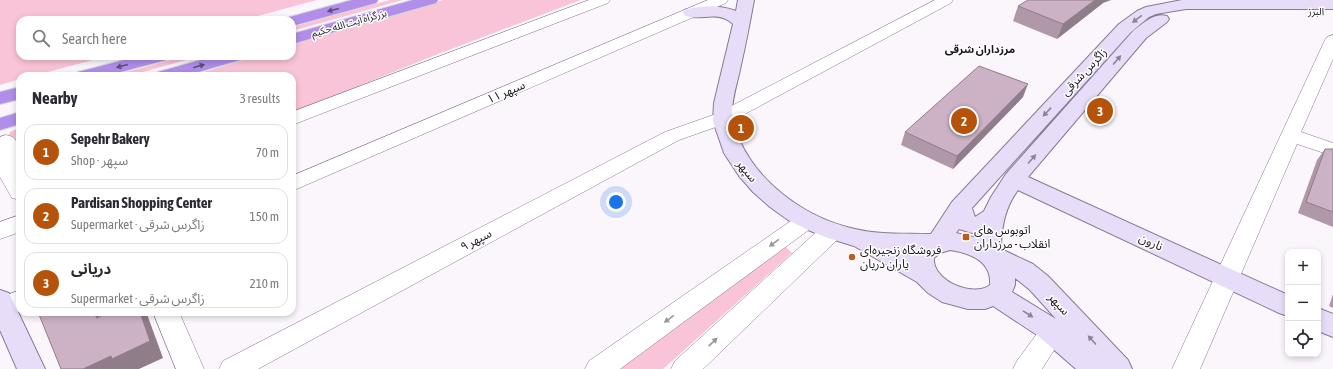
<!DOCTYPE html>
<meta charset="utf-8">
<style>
:root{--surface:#fff;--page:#f2f2f3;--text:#2b2b33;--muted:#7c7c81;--line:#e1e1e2;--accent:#b45309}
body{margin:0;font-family:"Asap Condensed","Noto Sans Arabic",sans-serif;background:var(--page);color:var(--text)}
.controls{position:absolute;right:12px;bottom:12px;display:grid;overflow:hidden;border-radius:8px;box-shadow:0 2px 6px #0003}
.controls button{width:36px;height:36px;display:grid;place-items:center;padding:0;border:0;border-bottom:1px solid var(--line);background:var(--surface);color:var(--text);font:20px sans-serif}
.you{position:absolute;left:616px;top:202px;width:14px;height:14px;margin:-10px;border:3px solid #fff;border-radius:50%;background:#1a73e8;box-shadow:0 0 0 6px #1a73e833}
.badge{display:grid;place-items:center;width:26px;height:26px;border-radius:50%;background:var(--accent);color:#fff;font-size:13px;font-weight:700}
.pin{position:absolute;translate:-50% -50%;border:2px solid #fff;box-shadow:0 1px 4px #0006}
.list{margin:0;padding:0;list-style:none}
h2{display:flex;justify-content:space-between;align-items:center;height:52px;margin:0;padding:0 16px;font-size:17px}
h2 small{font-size:13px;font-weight:400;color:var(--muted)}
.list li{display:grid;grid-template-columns:26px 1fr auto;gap:12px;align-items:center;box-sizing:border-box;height:56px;margin:0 8px 8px;padding:0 8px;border:1px solid var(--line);border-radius:12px}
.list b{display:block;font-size:15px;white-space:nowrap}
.list p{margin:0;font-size:13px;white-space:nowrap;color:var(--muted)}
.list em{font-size:13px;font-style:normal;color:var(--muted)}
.icon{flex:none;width:22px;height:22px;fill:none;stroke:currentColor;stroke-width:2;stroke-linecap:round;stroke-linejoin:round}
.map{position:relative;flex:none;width:1333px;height:369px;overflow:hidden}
.search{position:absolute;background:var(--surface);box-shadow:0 2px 6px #0003;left:16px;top:16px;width:280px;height:44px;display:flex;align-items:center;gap:10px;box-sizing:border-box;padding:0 14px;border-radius:12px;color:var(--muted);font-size:15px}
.panel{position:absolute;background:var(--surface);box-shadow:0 2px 6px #0003;left:16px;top:72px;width:280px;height:244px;border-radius:12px}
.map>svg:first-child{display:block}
.green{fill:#fac4d8}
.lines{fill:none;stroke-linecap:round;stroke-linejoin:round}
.street-casing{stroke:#8a7990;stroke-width:1}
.secondary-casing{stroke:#8a7990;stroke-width:2}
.highway-casing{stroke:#d6d5d7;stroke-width:2}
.street{fill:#fff;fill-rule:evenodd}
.secondary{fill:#e7ddf9;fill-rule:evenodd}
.highway{fill:#b08eea;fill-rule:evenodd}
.wall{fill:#af99a9}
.shaded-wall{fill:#8f7d89}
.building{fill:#ccb2c4;stroke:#8f7d89}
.oneway{fill:#5f4c7a}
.oneway2{fill:#8c8397}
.oneway3{fill:#99969a}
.poi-dot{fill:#bd5d1b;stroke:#fff;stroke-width:1.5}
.labels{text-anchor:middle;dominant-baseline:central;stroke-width:3;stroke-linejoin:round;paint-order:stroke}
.far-street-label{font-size:10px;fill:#1d161f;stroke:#fff}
.far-neighbourhood-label{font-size:11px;font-weight:bold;fill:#1d161f;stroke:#fff}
.street-label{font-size:12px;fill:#1d161f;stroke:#fff}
.poi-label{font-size:12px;fill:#1d161f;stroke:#fff;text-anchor:start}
</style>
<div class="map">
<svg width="1333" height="369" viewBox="0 0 1333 369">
<rect width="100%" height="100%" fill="#faf6fc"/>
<!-- green -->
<g class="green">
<path d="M 0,0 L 317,0 L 243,20 L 20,20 L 20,56 L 108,56 L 33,76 L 20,76 L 20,79 L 0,85 Z"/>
<path d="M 390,0 L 403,0 L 292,31 L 292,27 Z"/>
<path d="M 443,0 L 581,0 L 433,56 L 292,113 L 292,76 L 191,76 L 256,56 L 292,56 L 292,45 Z"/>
<path d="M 185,56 L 201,56 L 128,76 L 112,76 Z"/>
<path d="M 20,128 L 20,199 L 6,141 L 10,132 Z"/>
<path d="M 785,246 L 792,253 L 663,369 L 617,369 Z"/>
</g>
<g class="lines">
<defs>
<g id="street">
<path d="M 589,0 L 610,0 L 608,3 L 292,125 L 292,112 Z"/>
<path d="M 708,0 L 728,0 L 726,3 L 292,191 L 292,176 Z"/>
<path d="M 935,0 L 953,0 L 951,3 L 730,122 L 679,140 L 258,369 L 219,369 L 223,361 L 665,132 L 716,114 Z"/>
<path d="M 1333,35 L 1333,59 L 1301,132 L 1333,143 L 1333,156 L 1297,144 L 1200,369 L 1172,369 L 1325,40 L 1327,37 Z"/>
<path d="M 6,135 L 13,137 L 16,141 L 17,171 L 20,175 L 20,200 L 12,198 L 0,177 L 0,137 Z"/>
<path d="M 806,213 L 814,216 L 817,221 L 814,226 L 620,369 L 585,369 L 589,361 L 798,216 Z"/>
<path d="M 20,215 L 20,232 L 0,239 L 0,222 Z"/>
<path d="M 832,223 L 840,225 L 843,231 L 840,237 L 703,369 L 671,369 L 675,361 L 824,225 Z"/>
<path d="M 20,290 L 20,311 L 3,317 L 0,316 L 0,298 Z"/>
<path d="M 153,312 L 179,312 L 204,369 L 176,369 Z"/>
<path d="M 1053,321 L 1062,324 L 1066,331 L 1042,369 L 1013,369 L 1017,361 L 1044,324 Z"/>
</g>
<g id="secondary">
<path d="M 738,0 L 754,0 C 750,22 746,43 741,65 C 738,81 732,97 732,113 C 732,122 736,131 739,139 C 759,185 808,219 855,229 C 880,235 906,233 931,234 L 952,202 L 1119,24 L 1137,11 L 1146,7 L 1182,0 L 1333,0 L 1333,9 L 1186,9 L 1156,14 L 1149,17 L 1131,32 L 972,208 L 975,217 L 984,211 L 991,197 L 1006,174 L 1134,30 C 1144,23 1154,12 1167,16 L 1169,19 L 1167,22 L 1146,38 L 1028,177 L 1288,295 L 1288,316 L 1279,313 L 1018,190 C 1005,207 1001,228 1001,249 L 1033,264 L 1048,276 L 1128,360 L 1132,369 L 1076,369 L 1037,335 L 993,306 L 985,309 L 968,309 L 942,302 L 928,293 L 917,282 L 854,246 L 828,238 L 808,230 L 788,220 L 770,207 L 753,192 L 739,176 L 724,153 L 713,121 L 714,103 L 733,24 C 718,10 702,21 685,16 L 683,13 L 685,10 C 702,5 719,5 736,11 ZM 959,229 L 972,233 L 978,233 L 977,238 L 956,233 ZM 900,250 L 912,251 L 910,256 ZM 950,250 C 970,253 992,261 990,285 C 973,298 932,281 934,258 L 940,253 ZM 1015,278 L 1030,290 L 1056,319 L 1012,292 L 1015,285 Z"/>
<path d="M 0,290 L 9,293 L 45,369 L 17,369 L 0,330 Z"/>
<path d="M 1318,308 L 1333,314 L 1333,337 L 1318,331 Z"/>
</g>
<g id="highway">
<path d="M 352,0 L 378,0 L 376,3 L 292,26 L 292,20 L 285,20 L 286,18 Z"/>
<path d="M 413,0 L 438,0 L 436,3 L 292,44 L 292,34 Z"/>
<path d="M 140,56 L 169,56 L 166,60 L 105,76 L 75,76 L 78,72 Z"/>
<path d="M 215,56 L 243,56 L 240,60 L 184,76 L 155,76 L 158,72 Z"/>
<path d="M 20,87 L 20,99 L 0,104 L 0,92 Z"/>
<path d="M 20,112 L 20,124 L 0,130 L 0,118 Z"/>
</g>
</defs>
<!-- street casing -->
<use href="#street" class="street-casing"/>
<!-- secondary casing -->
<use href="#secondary" class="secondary-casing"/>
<!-- highway casing -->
<use href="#highway" class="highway-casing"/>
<!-- street -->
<use href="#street" class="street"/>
<!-- secondary -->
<use href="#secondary" class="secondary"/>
<!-- highway -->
<use href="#highway" class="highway"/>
</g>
<!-- wall -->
<g class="wall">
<path d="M 1103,3 L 1057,39 L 1013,21 L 1018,6 Z"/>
<path d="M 1023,97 L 953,169 L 901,145 L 905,132 Z"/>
<path d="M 1325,149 L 1333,149 L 1333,227 L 1298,213 L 1317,160 Z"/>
<path d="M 1333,294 L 1333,308 L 1329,306 Z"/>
</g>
<!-- shaded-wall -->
<g class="shaded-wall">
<path d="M 1095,0 L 1111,0 L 1103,3 L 1057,39 L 1063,24 Z"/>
<path d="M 1028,84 L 1023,97 L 953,169 L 957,156 Z"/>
<path d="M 93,312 L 96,312 L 110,335 L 97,318 Z"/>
<path d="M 140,312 L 145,312 L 148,317 L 163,358 L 139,369 L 83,369 Z"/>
</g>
<!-- building -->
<g class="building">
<path d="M 1028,0 L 1095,0 L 1063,24 L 1018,6 Z"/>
<path d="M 979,66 L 1028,84 L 957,156 L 905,132 Z"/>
<path d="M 1325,149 L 1333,149 L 1333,212 L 1306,202 Z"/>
<path d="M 38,312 L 93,312 L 97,318 L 110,312 L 140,312 L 150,341 L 112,359 L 111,356 L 83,369 L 61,369 L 40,317 Z"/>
</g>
<!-- one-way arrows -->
<defs><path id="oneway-solid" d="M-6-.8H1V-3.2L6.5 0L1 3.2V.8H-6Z"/></defs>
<g class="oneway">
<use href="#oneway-solid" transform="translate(333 10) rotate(165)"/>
<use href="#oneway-solid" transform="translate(122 66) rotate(165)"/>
<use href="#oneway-solid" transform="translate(199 66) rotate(-16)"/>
</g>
<g class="oneway2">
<use href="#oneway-solid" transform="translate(1137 19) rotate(142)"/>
<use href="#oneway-solid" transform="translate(1117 60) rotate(-49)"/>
<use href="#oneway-solid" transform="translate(1047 112) rotate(133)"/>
<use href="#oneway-solid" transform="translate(1032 159) rotate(-49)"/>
<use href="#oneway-solid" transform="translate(1028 314) rotate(32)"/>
<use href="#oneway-solid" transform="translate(1092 340) rotate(-132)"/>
</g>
<g class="oneway3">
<use href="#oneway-solid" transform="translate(774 243) rotate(144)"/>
<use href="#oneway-solid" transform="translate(669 319) rotate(144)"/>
<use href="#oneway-solid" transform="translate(713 342) rotate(-43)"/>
</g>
<!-- markers -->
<g class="poi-dot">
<rect x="962" y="233" width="8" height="8" rx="2"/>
<circle cx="852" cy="257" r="4"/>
</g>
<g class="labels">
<!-- far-street labels -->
<g class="far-street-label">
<text x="1316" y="11">البرز</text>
<text transform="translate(349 23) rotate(-16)">بزرگراه آیت الله حکیم</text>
</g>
<!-- far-neighbourhood labels -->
<g class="far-neighbourhood-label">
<text x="980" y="49">مرزداران شرقی</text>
</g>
<!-- street labels -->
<g class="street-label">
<text transform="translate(1084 72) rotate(-47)">زاگرس شرقی</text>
<text transform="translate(506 92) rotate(-23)">سپهر ۱۱</text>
<text transform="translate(747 171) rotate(51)">سپهر</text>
<text transform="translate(476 240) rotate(-28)">سپهر ۹</text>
<text transform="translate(1151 242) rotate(25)">نارون</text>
<text transform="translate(1059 304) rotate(47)">سپهر</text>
</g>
<!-- poi labels -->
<g class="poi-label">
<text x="974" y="230">اتوبوس های<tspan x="974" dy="14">انقلاب - مرزداران</tspan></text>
<text x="860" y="250">فروشگاه زنجیره‌ای<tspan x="860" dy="14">یاران دریان</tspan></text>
</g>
</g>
</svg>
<div class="controls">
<button>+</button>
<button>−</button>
<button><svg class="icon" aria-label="locate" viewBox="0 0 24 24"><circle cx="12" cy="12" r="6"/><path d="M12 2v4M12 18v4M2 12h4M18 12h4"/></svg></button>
</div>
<div class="you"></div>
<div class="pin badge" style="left:741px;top:128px">1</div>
<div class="pin badge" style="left:964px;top:121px">2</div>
<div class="pin badge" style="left:1100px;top:111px">3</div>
<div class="search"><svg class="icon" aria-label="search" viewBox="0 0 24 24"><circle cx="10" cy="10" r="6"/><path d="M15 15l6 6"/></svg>Search here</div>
<section class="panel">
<h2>Nearby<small>3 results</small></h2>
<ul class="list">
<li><span class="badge">1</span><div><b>Sepehr Bakery</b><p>Shop · سپهر</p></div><em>70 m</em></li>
<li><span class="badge">2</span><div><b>Pardisan Shopping Center</b><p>Supermarket · زاگرس شرقی</p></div><em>150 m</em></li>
<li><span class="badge">3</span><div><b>دریانی</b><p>Supermarket · زاگرس شرقی</p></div><em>210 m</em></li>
</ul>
</section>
</div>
